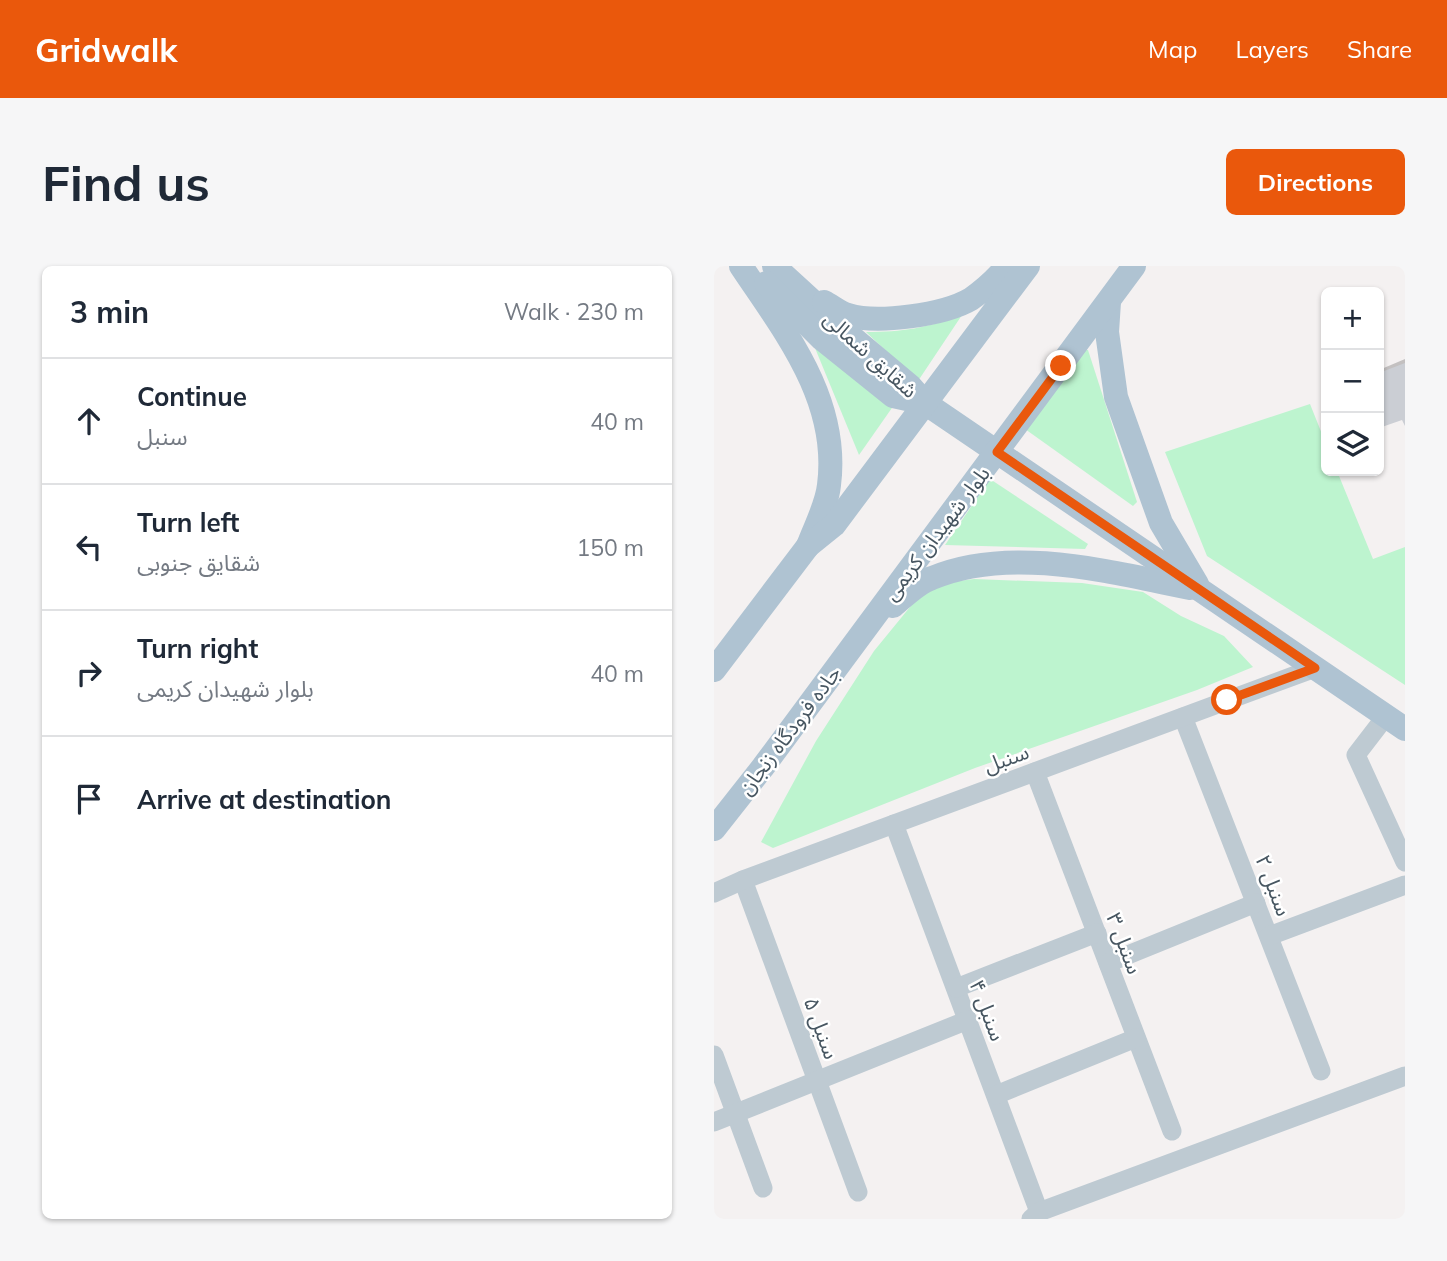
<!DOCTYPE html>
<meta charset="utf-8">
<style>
:root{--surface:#fff;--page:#f6f6f7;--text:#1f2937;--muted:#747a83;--line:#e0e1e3;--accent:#ea580c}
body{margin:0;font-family:Mulish,"Noto Sans Arabic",sans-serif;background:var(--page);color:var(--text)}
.controls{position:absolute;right:21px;top:21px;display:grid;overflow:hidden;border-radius:10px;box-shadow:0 2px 5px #0004}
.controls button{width:63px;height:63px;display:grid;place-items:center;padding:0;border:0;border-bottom:2px solid var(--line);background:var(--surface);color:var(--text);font:35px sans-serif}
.stop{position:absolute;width:21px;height:21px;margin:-16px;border:5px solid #ea580c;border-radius:50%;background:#fff}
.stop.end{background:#ea580c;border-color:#fff;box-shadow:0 2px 7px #0008}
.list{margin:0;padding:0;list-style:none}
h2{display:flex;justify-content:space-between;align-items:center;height:91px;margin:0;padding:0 28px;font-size:30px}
h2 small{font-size:23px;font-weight:400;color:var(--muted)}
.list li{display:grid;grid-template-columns:46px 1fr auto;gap:21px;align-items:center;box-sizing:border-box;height:126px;padding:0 28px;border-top:2px solid var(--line)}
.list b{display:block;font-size:26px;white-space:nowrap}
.list p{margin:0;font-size:23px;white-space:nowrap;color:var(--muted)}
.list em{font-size:23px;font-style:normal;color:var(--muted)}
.icon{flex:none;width:38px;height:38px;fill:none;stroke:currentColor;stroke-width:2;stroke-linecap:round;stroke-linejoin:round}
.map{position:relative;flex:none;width:691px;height:953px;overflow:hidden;border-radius:10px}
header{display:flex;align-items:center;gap:42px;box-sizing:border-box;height:98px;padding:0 35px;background:var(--accent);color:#fff}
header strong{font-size:33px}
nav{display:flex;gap:38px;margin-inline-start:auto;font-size:24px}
.intro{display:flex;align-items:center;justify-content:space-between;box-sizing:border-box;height:168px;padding:0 42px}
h1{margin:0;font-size:49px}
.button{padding:18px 32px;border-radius:10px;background:var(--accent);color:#fff;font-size:24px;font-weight:700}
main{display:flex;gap:42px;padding:0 42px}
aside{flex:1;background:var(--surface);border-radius:10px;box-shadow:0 2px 5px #0004}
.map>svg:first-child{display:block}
.green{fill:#bdf4cf}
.shadow{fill:#0003}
.building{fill:#cbced4}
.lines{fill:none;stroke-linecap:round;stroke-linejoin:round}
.minor{stroke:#becad2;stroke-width:19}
.major{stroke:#afc3d2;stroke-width:24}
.route{stroke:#ea580c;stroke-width:9}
.labels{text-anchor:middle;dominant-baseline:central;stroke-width:5;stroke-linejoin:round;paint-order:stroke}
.street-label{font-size:21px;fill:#475661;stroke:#fff}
</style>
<header>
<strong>Gridwalk</strong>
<nav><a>Map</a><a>Layers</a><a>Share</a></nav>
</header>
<div class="intro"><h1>Find us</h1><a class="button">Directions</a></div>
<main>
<aside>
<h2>3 min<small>Walk · 230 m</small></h2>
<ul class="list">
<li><svg class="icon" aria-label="ahead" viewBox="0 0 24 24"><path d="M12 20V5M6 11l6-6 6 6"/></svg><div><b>Continue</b><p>سنبل</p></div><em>40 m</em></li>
<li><svg class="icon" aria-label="left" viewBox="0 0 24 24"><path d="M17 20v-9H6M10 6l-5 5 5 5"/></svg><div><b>Turn left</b><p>شقایق جنوبی</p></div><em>150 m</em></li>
<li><svg class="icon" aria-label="right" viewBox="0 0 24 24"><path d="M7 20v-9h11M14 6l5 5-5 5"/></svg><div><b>Turn right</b><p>بلوار شهیدان کریمی</p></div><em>40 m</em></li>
<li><svg class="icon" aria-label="arrive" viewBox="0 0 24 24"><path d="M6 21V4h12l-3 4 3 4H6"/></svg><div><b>Arrive at destination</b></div></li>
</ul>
</aside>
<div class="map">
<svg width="691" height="953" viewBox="0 0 691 953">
<rect width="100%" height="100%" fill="#f4f1f1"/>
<!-- green -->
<g class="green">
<path d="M 248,49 L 204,115 L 152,66 C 189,66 212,62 248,49 Z"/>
<path d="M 101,82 L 180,139 L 145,189 Z"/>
<path d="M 369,84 L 374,84 L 423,236 L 419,240 L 311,163 Z"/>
<path d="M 596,138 L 612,178 L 612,205 L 623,205 L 659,293 L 691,281 L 691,419 L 493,290 L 451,186 Z"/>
<path d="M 276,213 L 374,278 L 371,283 L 231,279 Z"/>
<path d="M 260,313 L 368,317 L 429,326 L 467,350 L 510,370 L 539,401 L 483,424 L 261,502 L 59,582 L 47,576 L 102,475 L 160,385 L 214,319 Z"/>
</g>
<!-- shadow -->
<path class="shadow" d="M 691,93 L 691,155 L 689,151 L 665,161 L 665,104 Z"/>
<!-- building -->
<path class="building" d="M 691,97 L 691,160 L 688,154 L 665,162 L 665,107 Z"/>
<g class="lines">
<!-- minor -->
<g class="minor">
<path d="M 672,450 L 642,489 L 691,596"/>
<path d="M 469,451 L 607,805"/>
<path d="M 321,506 L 458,865"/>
<path d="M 180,558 L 325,946"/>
<path d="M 29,614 L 144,926"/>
<path d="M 0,627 L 29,614 L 601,402"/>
<path d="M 555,670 L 691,619"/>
<path d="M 394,697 L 542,637"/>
<path d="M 242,722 L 383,667"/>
<path d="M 0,789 L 49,922"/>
<path d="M 282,829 L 422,772"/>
<path d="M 0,856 L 254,754"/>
<path d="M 317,953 L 325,946 L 691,810"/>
</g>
<!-- major -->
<g class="major">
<path d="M 27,0 C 71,66 126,134 115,219 C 113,239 101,261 94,280"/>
<path d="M 60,0 L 140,73 L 196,120 L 211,137 L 691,463"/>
<path d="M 52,17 L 108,73 L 179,130 L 211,137"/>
<path d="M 110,36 C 118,40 126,47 134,49 C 163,58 230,49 257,33 C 270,24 283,12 293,0"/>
<path d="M 395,36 L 393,66 L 402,131 L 447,257 L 483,318"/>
<path d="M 179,340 C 191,330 203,317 218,312 C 296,279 396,306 476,322"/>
<path d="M 0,404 L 94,280 L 120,259 L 314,0"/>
<path d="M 0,563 L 49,501 L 420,0"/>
</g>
</g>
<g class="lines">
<!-- route -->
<path class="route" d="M 347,100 L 283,186 L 601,402 L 513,434"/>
</g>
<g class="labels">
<!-- street labels -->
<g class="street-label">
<text transform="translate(157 88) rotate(42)">شقایق شمالی</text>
<text transform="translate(222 267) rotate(-53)">بلوار شهیدان کریمی</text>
<text transform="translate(75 464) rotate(-53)">جاده فرودگاه زنجان</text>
<text transform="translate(292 492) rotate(-20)">سنبل</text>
<text transform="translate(560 619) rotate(69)">سنبل ۲</text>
<text transform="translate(411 677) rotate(69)">سنبل ۳</text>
<text transform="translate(274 744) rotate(69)">سنبل ۴</text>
<text transform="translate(108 762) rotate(70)">سنبل ۵</text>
</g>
</g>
</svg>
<div class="controls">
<button>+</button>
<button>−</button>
<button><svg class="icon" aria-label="layers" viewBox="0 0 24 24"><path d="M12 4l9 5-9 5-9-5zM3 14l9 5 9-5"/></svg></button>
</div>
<div class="stop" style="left:513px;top:434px"></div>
<div class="stop end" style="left:347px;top:100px"></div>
</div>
</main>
